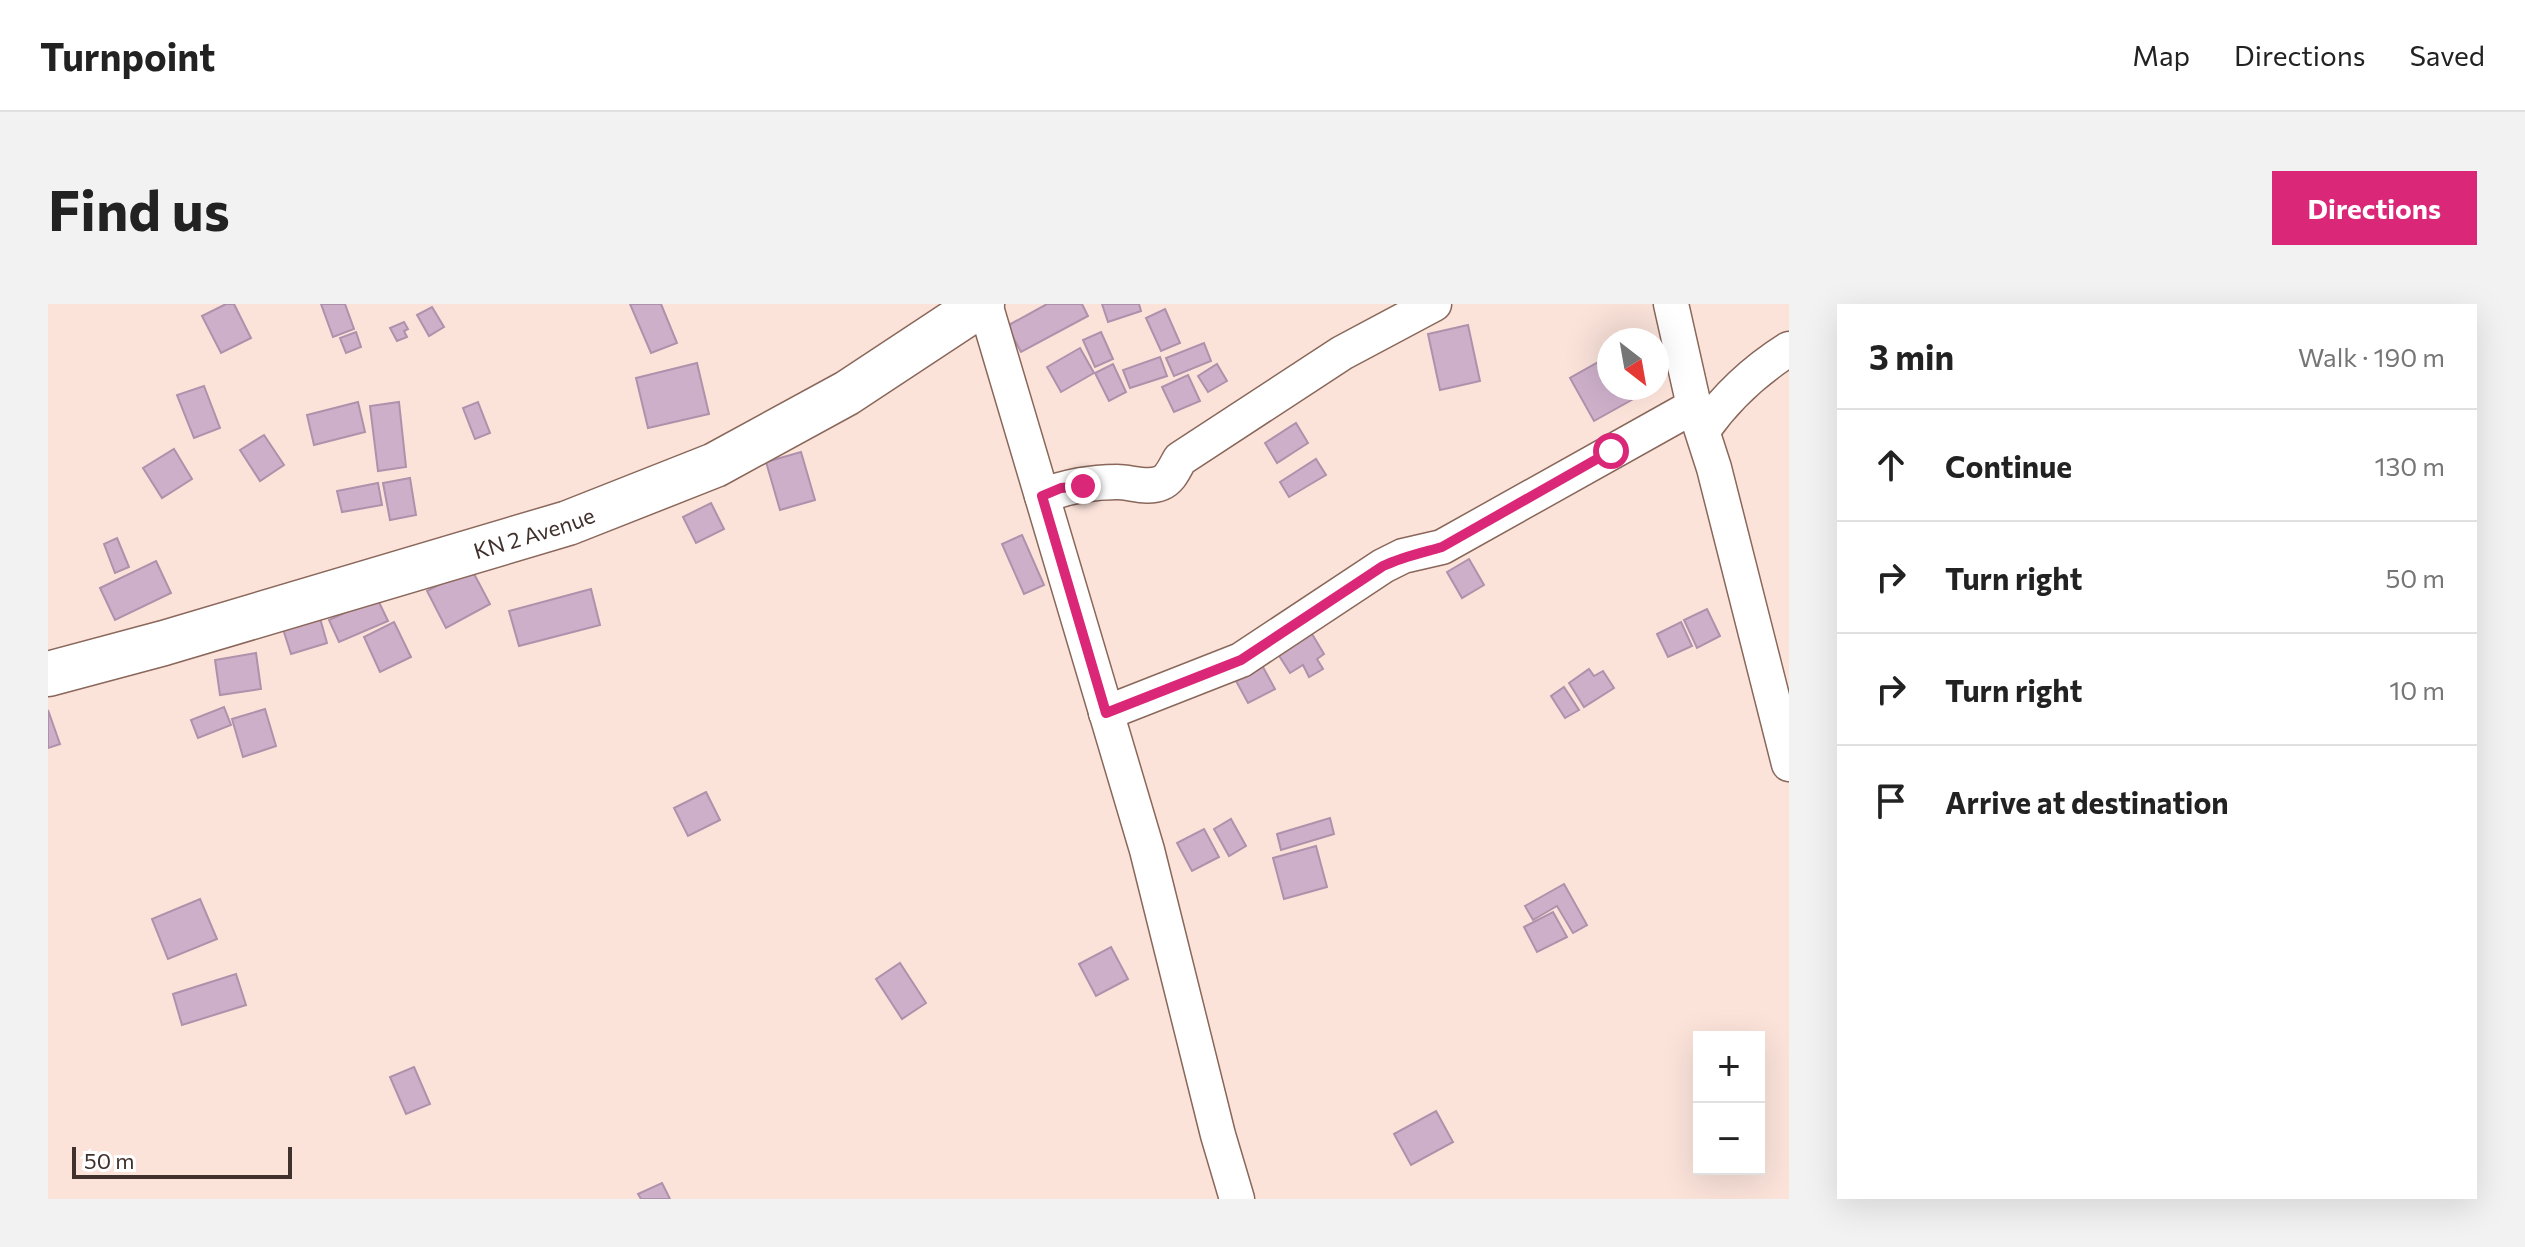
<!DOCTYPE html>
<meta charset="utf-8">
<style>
:root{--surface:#fff;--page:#f2f2f2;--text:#222;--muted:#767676;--line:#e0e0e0;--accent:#db2777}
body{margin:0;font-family:Commissioner,sans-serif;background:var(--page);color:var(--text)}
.controls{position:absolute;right:24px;bottom:24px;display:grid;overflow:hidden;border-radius:0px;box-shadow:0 8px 32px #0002}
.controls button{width:72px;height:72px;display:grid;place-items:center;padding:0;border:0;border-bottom:2px solid var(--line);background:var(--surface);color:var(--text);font:40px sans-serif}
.compass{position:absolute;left:1549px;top:24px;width:72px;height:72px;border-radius:50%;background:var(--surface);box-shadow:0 8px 32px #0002;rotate:149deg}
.scale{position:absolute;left:24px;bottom:20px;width:220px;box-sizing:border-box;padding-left:8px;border:4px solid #41312c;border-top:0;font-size:22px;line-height:28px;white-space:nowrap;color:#41312c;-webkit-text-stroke:6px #fff;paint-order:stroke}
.stop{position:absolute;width:24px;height:24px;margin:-18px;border:6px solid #db2777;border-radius:50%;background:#fff}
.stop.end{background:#db2777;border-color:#fff;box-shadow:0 2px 8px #0008}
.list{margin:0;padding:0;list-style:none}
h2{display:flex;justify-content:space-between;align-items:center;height:104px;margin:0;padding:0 32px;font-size:34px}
h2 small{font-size:26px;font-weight:400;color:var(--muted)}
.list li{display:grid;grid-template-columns:52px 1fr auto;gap:24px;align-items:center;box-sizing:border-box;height:112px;padding:0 32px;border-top:2px solid var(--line)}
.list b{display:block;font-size:30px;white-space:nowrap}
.list em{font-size:26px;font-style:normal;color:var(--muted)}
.icon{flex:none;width:44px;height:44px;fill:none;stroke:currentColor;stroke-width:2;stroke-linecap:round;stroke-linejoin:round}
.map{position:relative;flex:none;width:1741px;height:895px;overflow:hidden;border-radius:0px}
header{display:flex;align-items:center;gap:48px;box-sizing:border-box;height:112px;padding:0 40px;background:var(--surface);border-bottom:2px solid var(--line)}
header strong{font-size:38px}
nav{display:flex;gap:44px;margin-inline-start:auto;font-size:28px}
.intro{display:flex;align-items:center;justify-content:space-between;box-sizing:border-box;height:192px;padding:0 48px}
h1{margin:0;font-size:56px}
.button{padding:20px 36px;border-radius:0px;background:var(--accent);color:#fff;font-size:28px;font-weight:700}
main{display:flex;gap:48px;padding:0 48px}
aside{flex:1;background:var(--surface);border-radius:0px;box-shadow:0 8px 32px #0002}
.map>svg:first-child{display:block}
.building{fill:#cdafc9;stroke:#af91ab;stroke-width:2}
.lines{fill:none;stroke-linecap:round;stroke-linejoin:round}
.street-casing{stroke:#8a675a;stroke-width:37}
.secondary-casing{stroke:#8a675a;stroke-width:47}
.street{stroke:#fff;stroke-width:34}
.secondary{stroke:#fff;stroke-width:44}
.route{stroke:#db2777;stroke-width:10}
.labels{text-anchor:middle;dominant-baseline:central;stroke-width:6;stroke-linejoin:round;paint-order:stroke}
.street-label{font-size:22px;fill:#41312c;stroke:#fff}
</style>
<header>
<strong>Turnpoint</strong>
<nav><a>Map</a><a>Directions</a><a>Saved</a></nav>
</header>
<div class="intro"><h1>Find us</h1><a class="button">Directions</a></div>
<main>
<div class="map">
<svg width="1741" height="895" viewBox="0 0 1741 895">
<rect width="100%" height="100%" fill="#fbe3da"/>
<!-- building -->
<g class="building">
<path d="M 178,0 L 186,0 L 203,34 L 173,49 L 154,12 Z"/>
<path d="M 273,0 L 297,0 L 306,25 L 285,33 Z"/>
<path d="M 582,0 L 613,0 L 629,39 L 603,49 Z"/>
<path d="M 999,0 L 1034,0 L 1040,12 L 973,48 L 959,22 Z"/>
<path d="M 1054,0 L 1091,0 L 1093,7 L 1060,18 Z"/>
<path d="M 384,3 L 396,23 L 381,32 L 369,11 Z"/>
<path d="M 1117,5 L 1132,39 L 1113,47 L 1098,14 Z"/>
<path d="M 356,18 L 360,25 L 356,27 L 359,33 L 349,37 L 342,24 Z"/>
<path d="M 1420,21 L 1432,77 L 1392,86 L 1380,30 Z"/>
<path d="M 308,28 L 313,43 L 298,49 L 292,34 Z"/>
<path d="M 1053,28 L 1065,55 L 1047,63 L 1035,36 Z"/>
<path d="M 1156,39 L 1163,57 L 1126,72 L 1118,54 Z"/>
<path d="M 1032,44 L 1046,69 L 1013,88 L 999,63 Z"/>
<path d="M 1561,52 L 1561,84 L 1605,84 L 1546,117 L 1522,74 Z"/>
<path d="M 1112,53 L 1119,72 L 1082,84 L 1075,66 Z"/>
<path d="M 649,59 L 661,110 L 600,124 L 588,74 Z"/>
<path d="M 1065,60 L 1078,88 L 1061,97 L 1047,69 Z"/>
<path d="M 1169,60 L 1179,77 L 1160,88 L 1150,72 Z"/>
<path d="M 1140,71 L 1152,97 L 1126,108 L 1114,83 Z"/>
<path d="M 156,82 L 172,124 L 146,134 L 129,91 Z"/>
<path d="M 310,98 L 317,128 L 266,141 L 259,111 Z"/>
<path d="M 351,98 L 358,163 L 330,167 L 322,102 Z"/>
<path d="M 430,98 L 442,129 L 427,135 L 415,104 Z"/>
<path d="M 1248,119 L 1260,139 L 1229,159 L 1217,139 Z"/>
<path d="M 216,131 L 236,161 L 212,177 L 192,146 Z"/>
<path d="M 126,145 L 144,175 L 114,194 L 95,164 Z"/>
<path d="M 753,148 L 767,196 L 732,206 L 718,158 Z"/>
<path d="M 1268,155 L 1278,171 L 1241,193 L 1232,178 Z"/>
<path d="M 362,174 L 368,211 L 342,216 L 335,179 Z"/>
<path d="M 330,179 L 334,201 L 294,208 L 289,187 Z"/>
<path d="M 663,199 L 676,225 L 648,239 L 635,213 Z"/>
<path d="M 974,231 L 996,281 L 976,290 L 954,240 Z"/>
<path d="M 69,234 L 81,263 L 67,269 L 56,240 Z"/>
<path d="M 1421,255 L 1436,281 L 1414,294 L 1399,268 Z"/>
<path d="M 108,257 L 123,289 L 67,316 L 52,284 Z"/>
<path d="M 423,264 L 442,300 L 398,324 L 379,287 Z"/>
<path d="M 543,285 L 552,321 L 471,342 L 461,307 Z"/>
<path d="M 329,294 L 340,317 L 291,338 L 281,316 Z"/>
<path d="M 1659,305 L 1672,332 L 1649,344 L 1636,316 Z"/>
<path d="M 272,314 L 279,339 L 243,350 L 235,325 Z"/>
<path d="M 346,318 L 363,353 L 332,368 L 316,333 Z"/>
<path d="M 1633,318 L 1644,342 L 1620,353 L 1609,330 Z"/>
<path d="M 1264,330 L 1276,350 L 1269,355 L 1275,365 L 1261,373 L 1255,361 L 1242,369 L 1230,350 Z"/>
<path d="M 208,349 L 213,385 L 172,391 L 167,356 Z"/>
<path d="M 1209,352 L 1227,385 L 1200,399 L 1182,366 Z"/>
<path d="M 1541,365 L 1546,372 L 1555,367 L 1566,384 L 1536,403 L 1521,379 Z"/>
<path d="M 1516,383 L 1531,406 L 1517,414 L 1503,392 Z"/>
<path d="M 176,403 L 183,421 L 150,434 L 143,416 Z"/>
<path d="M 217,405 L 228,442 L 195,453 L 184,415 Z"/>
<path d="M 0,406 L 12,440 L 0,444 Z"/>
<path d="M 658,488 L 672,516 L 640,532 L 626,504 Z"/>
<path d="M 1282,514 L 1286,530 L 1233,546 L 1229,530 Z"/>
<path d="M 1183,515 L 1198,542 L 1181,552 L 1166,525 Z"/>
<path d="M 1156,525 L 1171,553 L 1144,567 L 1129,539 Z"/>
<path d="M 1268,542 L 1279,583 L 1236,595 L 1225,554 Z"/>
<path d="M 1516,580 L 1539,621 L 1525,629 L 1509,602 L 1485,616 L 1477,602 Z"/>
<path d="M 152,595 L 169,635 L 120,655 L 104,615 Z"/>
<path d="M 1505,608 L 1519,633 L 1489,648 L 1476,623 Z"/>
<path d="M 1063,643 L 1080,675 L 1048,692 L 1031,660 Z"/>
<path d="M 852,659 L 878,699 L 854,715 L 828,675 Z"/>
<path d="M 188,670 L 198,701 L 134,721 L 125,690 Z"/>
<path d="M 366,763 L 382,800 L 358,810 L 342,773 Z"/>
<path d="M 1388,807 L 1405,838 L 1363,861 L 1346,830 Z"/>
<path d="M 614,879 L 622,895 L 593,895 L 590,890 Z"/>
</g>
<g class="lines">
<defs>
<g id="street">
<path d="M 937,0 L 1099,546 L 1170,831 L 1189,895"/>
<path d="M 1623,0 L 1646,102 L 1666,164 L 1741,460"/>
<path d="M 1655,126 C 1679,92 1706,67 1741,45"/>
<path d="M 994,192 C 1017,183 1043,178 1069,178 C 1083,178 1099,185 1113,179 C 1123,175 1127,163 1132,155 L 1294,49 L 1386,0"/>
<path d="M 1058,409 L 1193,356 L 1335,262 L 1355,252 L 1394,243 L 1646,102"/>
</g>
<g id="secondary">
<path id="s1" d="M 0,370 L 116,339 L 520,219 L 667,161 L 799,89 L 934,0"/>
</g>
</defs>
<!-- street casing -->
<use href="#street" class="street-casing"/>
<!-- secondary casing -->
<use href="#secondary" class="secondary-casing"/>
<!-- street -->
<use href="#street" class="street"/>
<!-- secondary -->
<use href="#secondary" class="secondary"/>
</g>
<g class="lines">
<!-- route -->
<path class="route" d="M 1035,182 L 1013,184 L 994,192 L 1058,409 L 1193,356 L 1335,262 C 1354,253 1373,249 1394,243 L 1563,147"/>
</g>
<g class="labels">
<!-- street labels -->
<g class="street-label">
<text stroke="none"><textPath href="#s1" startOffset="506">KN 2 Avenue</textPath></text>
</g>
</g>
</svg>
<div class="controls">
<button>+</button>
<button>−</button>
</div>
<svg class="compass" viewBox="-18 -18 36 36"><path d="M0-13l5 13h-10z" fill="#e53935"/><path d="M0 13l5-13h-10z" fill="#767676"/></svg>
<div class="scale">50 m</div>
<div class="stop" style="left:1563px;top:147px"></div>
<div class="stop end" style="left:1035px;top:182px"></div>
</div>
<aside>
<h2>3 min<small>Walk · 190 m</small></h2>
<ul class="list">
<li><svg class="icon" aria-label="ahead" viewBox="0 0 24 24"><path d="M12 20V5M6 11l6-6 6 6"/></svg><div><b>Continue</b></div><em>130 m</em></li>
<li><svg class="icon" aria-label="right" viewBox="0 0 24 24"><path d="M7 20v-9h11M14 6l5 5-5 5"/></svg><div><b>Turn right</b></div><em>50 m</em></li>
<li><svg class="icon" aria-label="right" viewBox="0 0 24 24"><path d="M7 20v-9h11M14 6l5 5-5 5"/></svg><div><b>Turn right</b></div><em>10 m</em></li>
<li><svg class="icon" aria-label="arrive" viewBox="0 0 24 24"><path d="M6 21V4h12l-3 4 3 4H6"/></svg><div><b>Arrive at destination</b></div></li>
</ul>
</aside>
</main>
